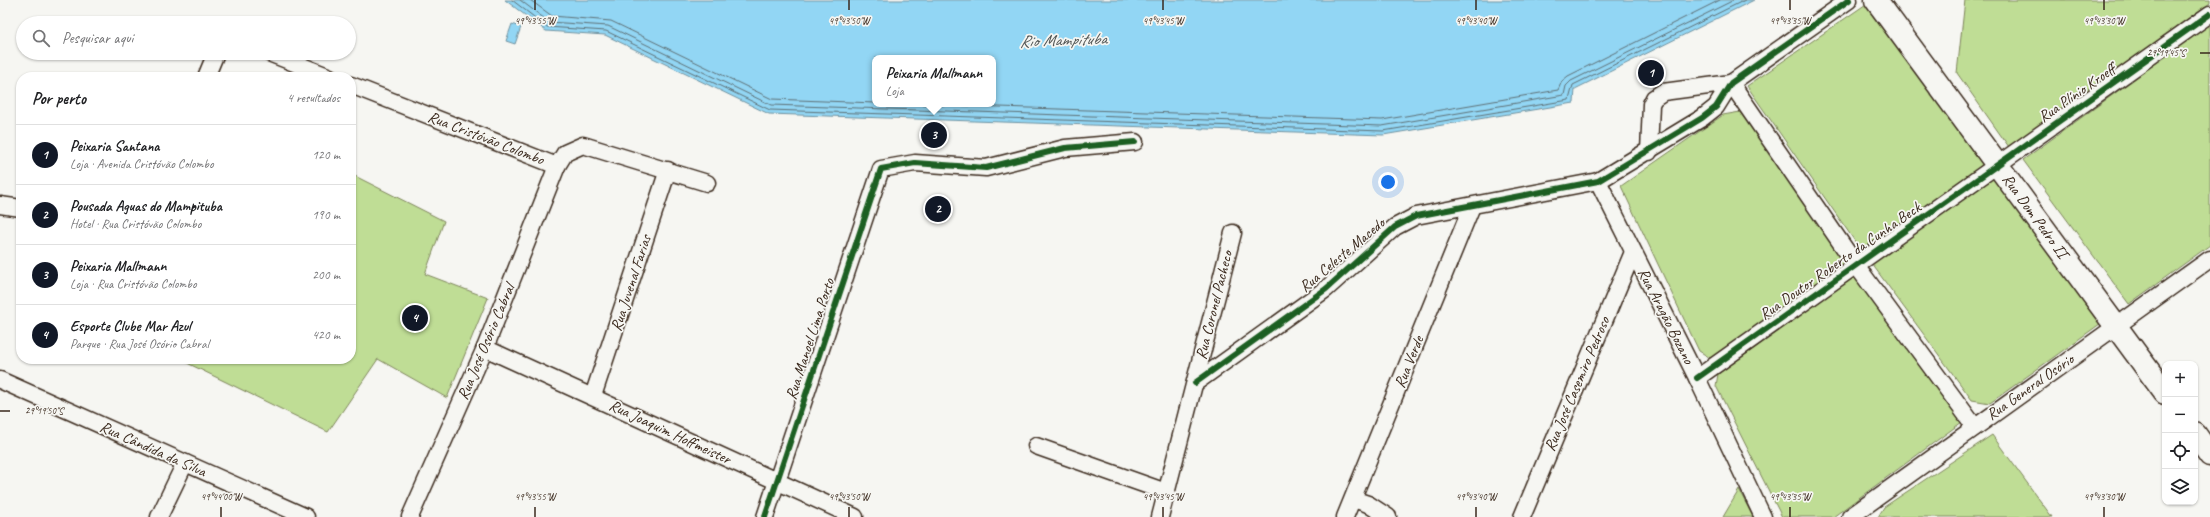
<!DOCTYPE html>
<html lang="pt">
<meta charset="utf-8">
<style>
:root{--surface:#fff;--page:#f6f6f6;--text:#202124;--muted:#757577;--line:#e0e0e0;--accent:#111827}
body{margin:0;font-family:Caveat,sans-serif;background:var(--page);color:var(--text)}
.controls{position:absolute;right:12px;bottom:12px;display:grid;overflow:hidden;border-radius:8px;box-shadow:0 1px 3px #0004}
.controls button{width:36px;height:36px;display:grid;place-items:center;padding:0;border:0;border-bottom:1px solid var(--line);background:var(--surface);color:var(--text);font:20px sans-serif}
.you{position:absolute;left:1388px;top:182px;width:14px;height:14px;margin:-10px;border:3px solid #fff;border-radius:50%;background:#1a73e8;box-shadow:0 0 0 6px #1a73e833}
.badge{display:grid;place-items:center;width:26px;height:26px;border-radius:50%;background:var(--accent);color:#fff;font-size:13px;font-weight:700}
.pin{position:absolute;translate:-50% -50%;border:2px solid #fff;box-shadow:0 1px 4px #0006}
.popup{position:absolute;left:872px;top:55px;width:124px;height:52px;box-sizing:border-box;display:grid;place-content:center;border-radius:8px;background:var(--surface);filter:drop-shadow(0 1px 3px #0005);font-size:13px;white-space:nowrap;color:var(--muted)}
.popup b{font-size:15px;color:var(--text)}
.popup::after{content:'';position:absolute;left:50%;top:100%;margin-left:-8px;border:8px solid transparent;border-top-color:var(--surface)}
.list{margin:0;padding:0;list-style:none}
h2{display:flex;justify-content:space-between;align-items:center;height:52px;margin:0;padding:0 16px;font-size:17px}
h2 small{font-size:13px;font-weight:400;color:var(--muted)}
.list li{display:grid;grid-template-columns:26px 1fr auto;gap:12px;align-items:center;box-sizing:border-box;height:60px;padding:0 16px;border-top:1px solid var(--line)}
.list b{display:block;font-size:15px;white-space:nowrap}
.list p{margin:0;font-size:13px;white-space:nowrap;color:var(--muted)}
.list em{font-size:13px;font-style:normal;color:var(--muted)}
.icon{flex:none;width:22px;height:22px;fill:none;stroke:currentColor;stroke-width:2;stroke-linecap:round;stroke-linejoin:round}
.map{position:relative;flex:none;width:2210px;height:517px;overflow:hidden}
.search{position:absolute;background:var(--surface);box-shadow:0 1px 3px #0004;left:16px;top:16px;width:340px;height:44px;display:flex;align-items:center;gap:10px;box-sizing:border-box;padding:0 14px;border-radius:22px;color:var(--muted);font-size:15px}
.panel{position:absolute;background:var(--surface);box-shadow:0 1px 3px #0004;left:16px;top:72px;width:340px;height:292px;border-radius:16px}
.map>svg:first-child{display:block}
.green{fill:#bfdd95;stroke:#7d845a}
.water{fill:#92d6f4;stroke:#6f919e;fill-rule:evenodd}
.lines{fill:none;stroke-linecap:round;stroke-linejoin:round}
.shore{stroke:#5e6f74;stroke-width:1}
.street-casing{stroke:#3b2a1e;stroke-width:19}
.secondary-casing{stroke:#3b2a1e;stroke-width:25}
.street{stroke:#f6f6f2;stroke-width:16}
.secondary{stroke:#f6f6f2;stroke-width:22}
.cycleway-casing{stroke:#f6f6f2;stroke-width:8}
.cycleway{stroke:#1b5e20;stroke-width:6}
.ticks{fill:none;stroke:#3b2a1e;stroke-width:1.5}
.labels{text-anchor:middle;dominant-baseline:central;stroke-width:3.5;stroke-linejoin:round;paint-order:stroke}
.street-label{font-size:16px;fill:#3b2a1e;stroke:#f6f6f2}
.water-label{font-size:17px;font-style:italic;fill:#515554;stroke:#f6f6f2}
.ticks-label{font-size:10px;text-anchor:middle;fill:#3b2a1e;stroke:#f6f6f2;stroke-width:3.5;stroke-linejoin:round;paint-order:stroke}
</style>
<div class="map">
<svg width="2210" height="517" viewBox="0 0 2210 517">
<rect width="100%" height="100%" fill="#f6f6f2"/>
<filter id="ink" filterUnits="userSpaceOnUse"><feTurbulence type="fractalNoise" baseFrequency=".025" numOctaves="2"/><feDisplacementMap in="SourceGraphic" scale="8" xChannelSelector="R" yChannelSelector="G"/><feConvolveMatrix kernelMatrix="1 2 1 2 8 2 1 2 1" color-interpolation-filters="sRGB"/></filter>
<g filter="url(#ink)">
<!-- green -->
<g class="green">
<path d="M 1872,0 L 1987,163 L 1861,250 L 1747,86 Z"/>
<path d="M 1965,0 L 2210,0 L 2210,3 L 2009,147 L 1957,73 Z"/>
<path d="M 2210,24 L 2210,245 L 2129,304 L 2023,160 Z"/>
<path d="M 1740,112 L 1847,260 L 1712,359 L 1699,351 L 1621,186 L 1723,115 Z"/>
<path d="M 351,174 L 444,221 L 425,274 L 488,298 L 447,398 L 378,359 L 328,432 L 179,359 L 351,359 Z"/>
<path d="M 1996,174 L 2104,321 L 1990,403 L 1972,400 L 1872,264 Z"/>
<path d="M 1857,275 L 1962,422 L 1833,517 L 1782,517 L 1716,386 L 1718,374 Z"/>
<path d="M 1992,435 L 2052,517 L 1878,517 L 1884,507 Z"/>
<path d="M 1739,490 L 1753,517 L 1723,517 Z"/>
</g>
<!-- water -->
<g class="water">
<path d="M 505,0 L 1754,0 L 1575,89 L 1574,103 L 1383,135 L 769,114 L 605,35 L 546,31 ZM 875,58 L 993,58 L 993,104 L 875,104 Z"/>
<path d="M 512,24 L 521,27 L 515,44 L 506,41 Z"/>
</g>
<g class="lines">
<!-- shore -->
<g class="shore">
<path d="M 512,0 L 547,27 L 606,31 L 770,110 L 1383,131 L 1569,100 L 1573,85 L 1745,0"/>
<path d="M 520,0 L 549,22 L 608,26 L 771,105 L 1382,126 L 1564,95 L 1566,86 L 1571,81 L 1734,0"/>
<path d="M 530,0 L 552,16 L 611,21 L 772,99 L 875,103"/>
<path d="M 911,104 L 1382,120 L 1558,90 L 1562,81 L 1568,76 L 1720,0"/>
</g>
<defs>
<g id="street">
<path d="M 269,53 L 330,77"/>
<path d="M 206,77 L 216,53"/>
<path d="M 1731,83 L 1856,265 L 1975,427"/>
<path d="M 351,85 L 557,166 L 565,153 L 583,145 L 707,183"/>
<path d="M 1649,152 L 1651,104 L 1654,98 L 1663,92 L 1731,83"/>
<path d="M 1598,181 L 1697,378 L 1763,517"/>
<path d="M 0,205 L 21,208"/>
<path d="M 485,348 L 855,517"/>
<path d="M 1697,378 L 2210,14"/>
<path d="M 0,380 L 306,517"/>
<path d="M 1195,383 L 1326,289 L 1395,227 L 1416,216 L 1598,181 L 1702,118 L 1716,107 L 1731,83 L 1849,0"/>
<path d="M 593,396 L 668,170"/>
<path d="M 1036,446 L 1166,492"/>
<path d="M 1353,499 L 1368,504 L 1388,517"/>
<path d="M 159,517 L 185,463"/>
<path d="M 410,517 L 485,348 L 557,166"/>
<path d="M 765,517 L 881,169 L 915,163 L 986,168 L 1065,148 L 1135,142"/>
<path d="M 1160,517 L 1233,233"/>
<path d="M 1345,517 L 1472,206"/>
<path d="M 1522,517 L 1633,252"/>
<path d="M 1850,517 L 2210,259"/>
</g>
<g id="secondary">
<path d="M 1876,0 L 2165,393"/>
<path d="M 2195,434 L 2210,455"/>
</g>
</defs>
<!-- street casing -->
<use href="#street" class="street-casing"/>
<!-- secondary casing -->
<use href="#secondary" class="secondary-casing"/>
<!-- street -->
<use href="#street" class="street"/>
<!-- secondary -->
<use href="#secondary" class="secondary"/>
<defs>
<g id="cycleway">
<path d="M 1697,378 L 2210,14"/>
<path d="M 1195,383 L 1326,289 L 1395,227 L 1416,216 L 1598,181 L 1702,118 L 1716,107 L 1731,83 L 1849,0"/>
<path d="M 765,517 L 881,169 L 915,163 L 986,168 L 1065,148 L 1135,142"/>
</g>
</defs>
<!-- cycleway casing -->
<use href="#cycleway" class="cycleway-casing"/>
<!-- cycleway -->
<use href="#cycleway" class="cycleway"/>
</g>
</g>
<!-- ticks -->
<path class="ticks" d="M 535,0 L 535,10M 849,0 L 849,10M 1163,0 L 1163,10M 1476,0 L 1476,10M 1790,0 L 1790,10M 2104,0 L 2104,10M 2200,53 L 2210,53M 0,411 L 10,411M 221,507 L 221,517M 535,507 L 535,517M 849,507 L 849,517M 1163,507 L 1163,517M 1476,507 L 1476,517M 1790,507 L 1790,517M 2104,507 L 2104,517"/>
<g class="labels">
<!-- street labels -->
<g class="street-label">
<text transform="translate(2077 93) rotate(-35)">Rua Plínio Kroeff</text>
<text transform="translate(486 138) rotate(21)">Rua Cristóvão Colombo</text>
<text transform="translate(2035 216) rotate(54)">Rua Dom Pedro II</text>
<text transform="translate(1342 255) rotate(-40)">Rua Celeste Macedo</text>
<text transform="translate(1840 261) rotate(-35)">Rua Doutor Roberto da Cunha Beck</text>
<text transform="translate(631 283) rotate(-72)">Rua Juvenal Farias</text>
<text transform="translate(1214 305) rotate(-76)">Rua Coronel Pacheco</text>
<text transform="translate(1666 316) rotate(63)">Rua Aragão Bozano</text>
<text transform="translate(810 339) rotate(-72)">Rua Manoel Lima Porto</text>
<text transform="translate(486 342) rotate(-67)">Rua José Osório Cabral</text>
<text transform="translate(1409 362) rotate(-68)">Rua Verde</text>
<text transform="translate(1577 384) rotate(-67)">Rua José Casemiro Pedroso</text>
<text transform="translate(2030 387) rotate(-35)">Rua General Osório</text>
<text transform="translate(670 432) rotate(25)">Rua Joaquim Hoffmeister</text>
<text transform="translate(153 449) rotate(24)">Rua Cândida da Silva</text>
</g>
<!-- water labels -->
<g class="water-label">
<text transform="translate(1063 40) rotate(-2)">Rio Mampituba</text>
</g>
</g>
<g class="ticks-label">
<text x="535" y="24">49°43'55"W</text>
<text x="849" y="24">49°43'50"W</text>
<text x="1163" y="24">49°43'45"W</text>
<text x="1476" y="24">49°43'40"W</text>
<text x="1790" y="24">49°43'35"W</text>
<text x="2104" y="24">49°43'30"W</text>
<text x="2166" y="56">29°19'45"S</text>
<text x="44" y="414">29°19'50"S</text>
<text x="221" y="500">49°44'00"W</text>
<text x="535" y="500">49°43'55"W</text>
<text x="849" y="500">49°43'50"W</text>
<text x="1163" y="500">49°43'45"W</text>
<text x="1476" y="500">49°43'40"W</text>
<text x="1790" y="500">49°43'35"W</text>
<text x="2104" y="500">49°43'30"W</text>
</g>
</svg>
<div class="controls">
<button>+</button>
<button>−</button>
<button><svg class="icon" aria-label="locate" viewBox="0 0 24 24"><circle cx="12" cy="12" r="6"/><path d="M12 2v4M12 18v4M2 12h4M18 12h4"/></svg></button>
<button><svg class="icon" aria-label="layers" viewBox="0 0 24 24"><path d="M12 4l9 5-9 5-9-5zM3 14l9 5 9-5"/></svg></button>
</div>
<div class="you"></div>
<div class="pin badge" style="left:1651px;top:73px">1</div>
<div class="pin badge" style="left:938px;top:209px">2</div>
<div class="pin badge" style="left:934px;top:135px">3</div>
<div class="popup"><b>Peixaria Mallmann</b>Loja</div>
<div class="pin badge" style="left:415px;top:318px">4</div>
<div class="search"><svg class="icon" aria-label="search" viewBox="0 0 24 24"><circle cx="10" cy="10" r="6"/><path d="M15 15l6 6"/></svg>Pesquisar aqui</div>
<section class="panel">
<h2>Por perto<small>4 resultados</small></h2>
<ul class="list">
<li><span class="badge">1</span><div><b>Peixaria Santana</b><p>Loja · Avenida Cristóvão Colombo</p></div><em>120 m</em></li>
<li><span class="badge">2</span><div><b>Pousada Aguas do Mampituba</b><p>Hotel · Rua Cristóvão Colombo</p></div><em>190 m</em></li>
<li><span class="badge">3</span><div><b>Peixaria Mallmann</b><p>Loja · Rua Cristóvão Colombo</p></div><em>200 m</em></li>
<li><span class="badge">4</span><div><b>Esporte Clube Mar Azul</b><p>Parque · Rua José Osório Cabral</p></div><em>420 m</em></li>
</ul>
</section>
</div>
